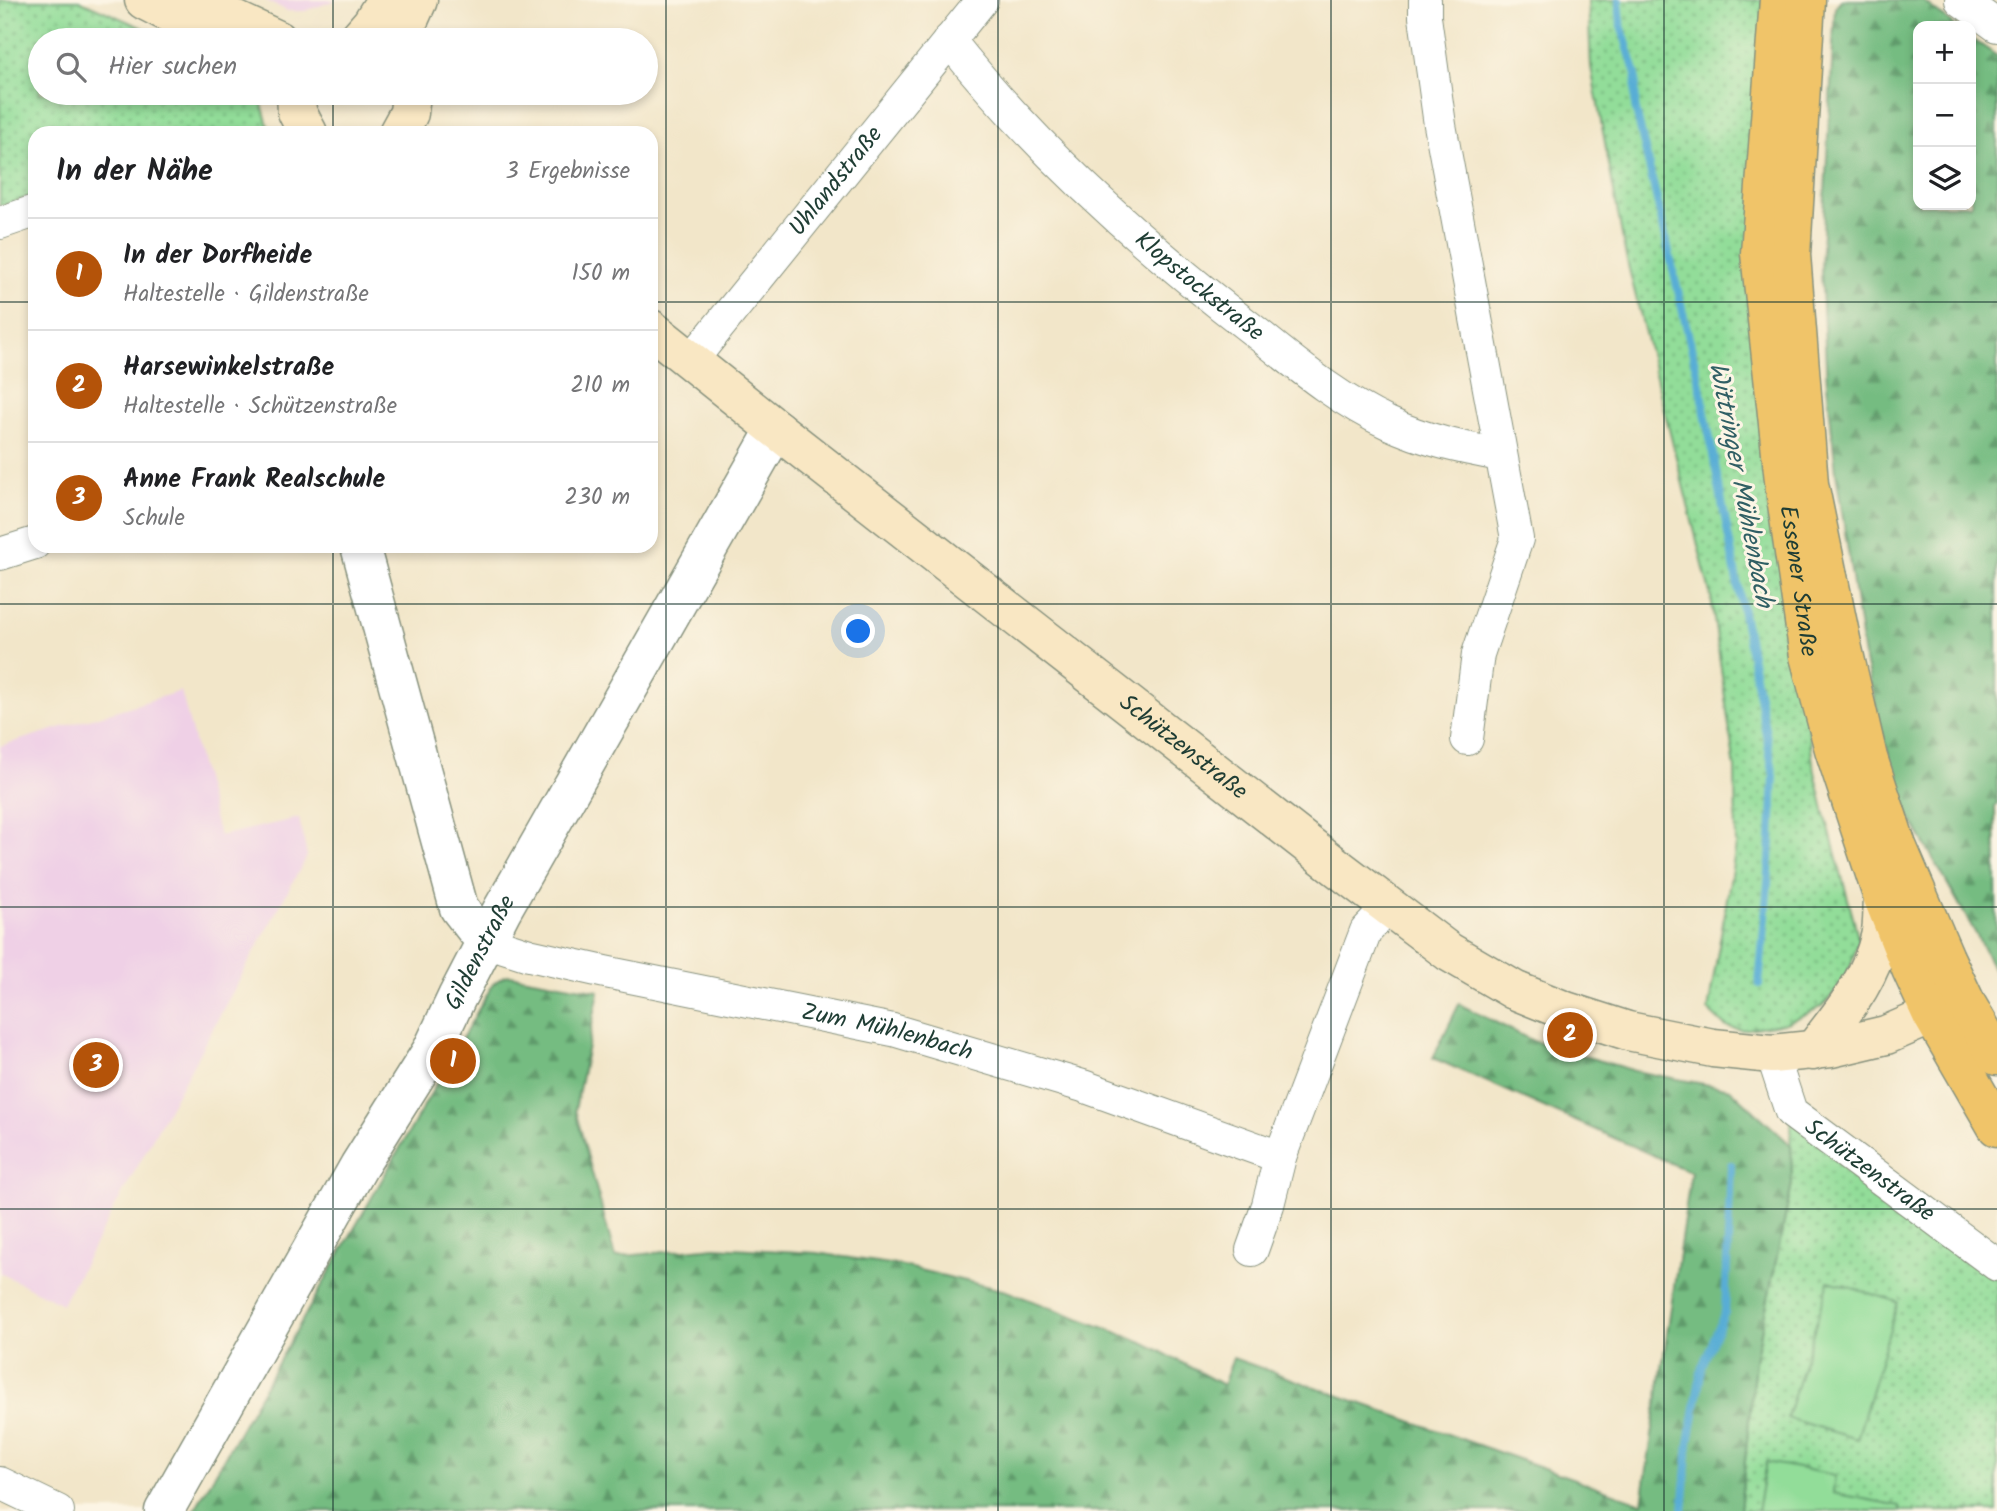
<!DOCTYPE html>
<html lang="de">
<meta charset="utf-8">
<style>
:root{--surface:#fff;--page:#f2f2f2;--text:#202124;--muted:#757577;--line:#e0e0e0;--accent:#b45309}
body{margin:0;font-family:Kalam,sans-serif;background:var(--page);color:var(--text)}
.controls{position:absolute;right:21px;top:21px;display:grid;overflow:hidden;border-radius:14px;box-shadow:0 4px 10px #0003}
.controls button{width:63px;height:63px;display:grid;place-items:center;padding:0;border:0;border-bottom:2px solid var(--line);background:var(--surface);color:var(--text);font:35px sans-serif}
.you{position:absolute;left:859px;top:632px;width:24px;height:24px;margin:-18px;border:5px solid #fff;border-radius:50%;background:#1a73e8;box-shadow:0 0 0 10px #1a73e833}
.badge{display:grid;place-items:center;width:46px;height:46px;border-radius:50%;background:var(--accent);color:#fff;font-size:23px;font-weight:700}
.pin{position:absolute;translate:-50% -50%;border:4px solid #fff;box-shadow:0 2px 7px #0006}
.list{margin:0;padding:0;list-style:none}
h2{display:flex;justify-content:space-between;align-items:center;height:91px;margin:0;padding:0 28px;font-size:30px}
h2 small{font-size:23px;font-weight:400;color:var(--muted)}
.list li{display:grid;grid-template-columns:46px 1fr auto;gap:21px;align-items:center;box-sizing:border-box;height:112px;padding:0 28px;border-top:2px solid var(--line)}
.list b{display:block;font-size:26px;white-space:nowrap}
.list p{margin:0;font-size:23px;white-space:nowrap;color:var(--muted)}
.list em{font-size:23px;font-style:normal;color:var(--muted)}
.icon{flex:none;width:38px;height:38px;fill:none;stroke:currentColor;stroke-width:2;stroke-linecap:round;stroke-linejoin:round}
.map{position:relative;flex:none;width:1997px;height:1511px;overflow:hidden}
.search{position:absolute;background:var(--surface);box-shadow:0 4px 10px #0003;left:28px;top:28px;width:630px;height:77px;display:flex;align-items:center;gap:18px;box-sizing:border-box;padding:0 24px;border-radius:38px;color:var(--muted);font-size:26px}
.panel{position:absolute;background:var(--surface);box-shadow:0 4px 10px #0003;left:28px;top:126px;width:630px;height:427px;border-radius:21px}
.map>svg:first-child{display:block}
.built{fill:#efd0e6}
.grass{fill:url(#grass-dots);stroke:#588d66;stroke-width:2}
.forest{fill:url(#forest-firs);stroke:#4a7c5a;stroke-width:2}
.pitch{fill:#92dd99;stroke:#588d66;stroke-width:2}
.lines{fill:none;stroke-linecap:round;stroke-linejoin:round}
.stream{stroke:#59add5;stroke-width:8}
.minor-casing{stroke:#88927e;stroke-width:34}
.tertiary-casing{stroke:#88927e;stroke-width:41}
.secondary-casing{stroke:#88927e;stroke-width:41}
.primary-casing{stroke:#88927e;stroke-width:41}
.minor{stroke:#fff;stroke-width:32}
.tertiary{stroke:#fff;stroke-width:38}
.secondary{stroke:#f9e7c3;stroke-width:38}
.primary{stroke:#f0c469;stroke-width:38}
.grid{fill:none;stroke:#1f3d34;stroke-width:2;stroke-opacity:0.55}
.labels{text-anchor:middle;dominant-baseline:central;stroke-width:6;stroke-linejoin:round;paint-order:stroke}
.street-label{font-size:24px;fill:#1f3d34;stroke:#fcf5e5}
.water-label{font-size:26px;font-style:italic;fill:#305f64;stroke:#fcf5e5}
</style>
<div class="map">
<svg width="1997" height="1511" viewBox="0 0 1997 1511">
<defs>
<pattern id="grass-dots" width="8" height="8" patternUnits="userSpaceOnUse" patternTransform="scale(1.75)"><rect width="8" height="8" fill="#92dd99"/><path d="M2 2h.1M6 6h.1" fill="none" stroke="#77b47e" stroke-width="1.8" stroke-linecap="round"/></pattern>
<pattern id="forest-firs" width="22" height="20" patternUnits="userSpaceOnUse" patternTransform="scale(1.75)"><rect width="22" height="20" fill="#75bc81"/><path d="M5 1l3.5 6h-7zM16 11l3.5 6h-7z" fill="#5f9a6a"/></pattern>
</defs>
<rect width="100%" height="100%" fill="#fcf5e5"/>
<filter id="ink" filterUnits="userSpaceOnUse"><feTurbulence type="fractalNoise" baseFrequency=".0143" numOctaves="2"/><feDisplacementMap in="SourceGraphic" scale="14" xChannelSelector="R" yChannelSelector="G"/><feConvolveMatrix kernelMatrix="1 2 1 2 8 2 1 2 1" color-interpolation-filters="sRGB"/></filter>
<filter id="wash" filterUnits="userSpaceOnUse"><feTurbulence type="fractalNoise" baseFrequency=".00686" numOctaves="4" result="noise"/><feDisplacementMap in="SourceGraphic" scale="28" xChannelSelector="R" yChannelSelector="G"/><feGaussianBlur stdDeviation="1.57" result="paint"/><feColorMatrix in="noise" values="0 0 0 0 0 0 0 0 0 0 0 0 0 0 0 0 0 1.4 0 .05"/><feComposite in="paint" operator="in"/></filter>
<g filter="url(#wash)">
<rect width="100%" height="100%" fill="#f2e6c9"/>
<!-- built -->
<g class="built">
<path d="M 265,0 L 336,0 L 305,11 L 288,11 Z"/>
<path d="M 181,691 L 219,836 L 299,818 L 307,856 L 62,1304 L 0,1273 L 0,746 Z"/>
</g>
<!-- grass -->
<g class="grass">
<path d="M 0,0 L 79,0 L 170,40 L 40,40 L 40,93 L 259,93 L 270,133 L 35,133 L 35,195 L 0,206 Z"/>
<path d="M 1588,0 L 1762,0 L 1799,664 L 1813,763 L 1824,810 L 1859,940 L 1845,982 L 1821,1007 L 1786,1023 L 1742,1030 L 1725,1026 L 1708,1010 L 1736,846 L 1735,769 L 1711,597 L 1626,257 L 1591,67 Z"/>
<path d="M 1791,1112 L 1997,1265 L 1997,1511 L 1740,1511 L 1755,1361 L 1792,1184 Z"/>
</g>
<!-- forest -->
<g class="forest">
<path d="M 1841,0 L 1922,0 L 1955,26 L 1918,26 L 1918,205 L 1971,205 L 1971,38 L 1997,56 L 1997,804 L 1995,807 L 1997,976 L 1976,934 L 1909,816 L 1884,740 L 1864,657 L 1836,472 L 1827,384 L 1821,269 L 1835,7 Z"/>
<path d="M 510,975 L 599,991 L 575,1110 L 615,1257 L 715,1247 L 817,1253 L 903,1266 L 1006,1291 L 1145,1343 L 1223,1385 L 1233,1358 L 1642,1503 L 1691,1172 L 1433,1058 L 1459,1004 L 1533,1041 L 1635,1071 L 1730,1089 L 1791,1145 L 1792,1184 L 1755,1361 L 1740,1511 L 194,1511 L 493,984 L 504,976 Z"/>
</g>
<!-- pitch -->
<g class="pitch">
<path d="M 1829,1281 L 1898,1302 L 1857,1439 L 1787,1418 Z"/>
<path d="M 1766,1462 L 1835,1475 L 1833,1493 L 1900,1506 L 1900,1511 L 1757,1511 Z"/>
</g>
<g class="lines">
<!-- stream -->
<g class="stream">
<path d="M 1619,0 L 1621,25 L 1636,75 L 1635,106 L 1699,381 L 1774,776 L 1770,860 L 1759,984"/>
<path d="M 1683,1511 L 1689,1443 L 1702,1367 L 1725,1312 L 1731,1165"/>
</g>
</g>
</g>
<g filter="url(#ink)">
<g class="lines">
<defs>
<g id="minor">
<path d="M 1425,0 L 1425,17 L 1440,125 L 1517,539 L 1478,654 L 1467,739"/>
<path d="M 1961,0 L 1997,26"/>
<path id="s1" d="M 949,40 C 1036,150 1142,245 1253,330 C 1296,364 1338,400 1388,423 C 1424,440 1462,448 1501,455"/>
<path d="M 0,223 L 35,211"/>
<path id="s2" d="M 691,361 L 982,0"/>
<path d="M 0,554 L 35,543"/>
<path id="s3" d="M 487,940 L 504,947 L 529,955 L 605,972 L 893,1030 L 1083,1086 L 1280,1157"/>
<path id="s4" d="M 1772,1054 L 1791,1112 L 1997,1265"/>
<path d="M 1252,1250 L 1268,1205 L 1280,1157 L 1366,931 L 1389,907"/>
<path d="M 0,1483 L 58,1511"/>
</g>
<g id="tertiary">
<path d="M 360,546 L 459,908 L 476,930 L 487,940"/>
<path id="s5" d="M 164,1511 L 359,1166 L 432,1050 L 457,997 L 502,910 L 776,429"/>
</g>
<g id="secondary">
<path d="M 144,0 L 214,36"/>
<path d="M 192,0 L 278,40"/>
<path d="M 358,39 L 371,24 L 386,0"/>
<path d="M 400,40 L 418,0"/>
<path d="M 296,93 L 297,112 L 308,133"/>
<path d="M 398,133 L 409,113 L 411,93"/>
<path id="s6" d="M 651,329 L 776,429 L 1338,868 L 1449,952 L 1514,990 L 1566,1011 L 1628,1031 L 1713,1048 L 1772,1054 L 1831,1048 L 1886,1035 L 1932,1015 L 1965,1005"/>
<path d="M 1813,1051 C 1841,1013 1869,984 1880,937 C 1883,925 1882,911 1883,898"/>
</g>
<g id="primary">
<path id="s7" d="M 1779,0 L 1760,253 L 1785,490 L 1809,656 L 1834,749 L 1883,898 L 1911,969 L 1932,1015 L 1997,1127"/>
<path d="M 1806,0 L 1791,255 L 1809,484 L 1843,649 L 1868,758 L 1897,846 L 1945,958 L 1967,1005 L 1997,1056"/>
</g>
</defs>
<!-- minor casing -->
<use href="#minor" class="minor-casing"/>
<!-- tertiary casing -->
<use href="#tertiary" class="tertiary-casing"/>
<!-- secondary casing -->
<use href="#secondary" class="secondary-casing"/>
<!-- primary casing -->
<use href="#primary" class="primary-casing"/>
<!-- minor -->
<use href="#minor" class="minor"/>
<!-- tertiary -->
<use href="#tertiary" class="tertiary"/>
<!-- secondary -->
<use href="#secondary" class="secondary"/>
<!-- primary -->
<use href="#primary" class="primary"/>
</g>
</g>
<!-- grid -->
<path class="grid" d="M 333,0 L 333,40M 666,0 L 666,1511M 998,0 L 998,1511M 1331,0 L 1331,1511M 1664,0 L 1664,1511M 333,93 L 333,133M 0,302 L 35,302M 651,302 L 1997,302M 333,546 L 333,1511M 0,604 L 1997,604M 0,907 L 1997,907M 0,1209 L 1997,1209"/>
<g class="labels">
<!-- street labels -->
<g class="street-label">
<text stroke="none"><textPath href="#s2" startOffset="231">Uhlandstraße</textPath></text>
<text stroke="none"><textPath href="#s1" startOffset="352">Klopstockstraße</textPath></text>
<text stroke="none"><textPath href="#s7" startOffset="584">Essener Straße</textPath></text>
<text stroke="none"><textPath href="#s6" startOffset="677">Schützenstraße</textPath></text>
<text stroke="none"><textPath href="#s5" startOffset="642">Gildenstraße</textPath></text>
<text stroke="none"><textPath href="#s3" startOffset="411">Zum Mühlenbach</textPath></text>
<text stroke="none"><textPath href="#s4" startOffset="159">Schützenstraße</textPath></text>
</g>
<!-- water labels -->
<g class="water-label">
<text transform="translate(1740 485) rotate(79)">Wittringer Mühlenbach</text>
</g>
</g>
</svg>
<div class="controls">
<button>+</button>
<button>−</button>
<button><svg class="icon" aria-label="layers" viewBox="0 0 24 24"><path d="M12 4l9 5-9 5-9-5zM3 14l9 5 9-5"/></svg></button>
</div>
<div class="you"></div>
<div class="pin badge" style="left:453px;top:1061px">1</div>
<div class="pin badge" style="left:1570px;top:1035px">2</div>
<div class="pin badge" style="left:96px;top:1065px">3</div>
<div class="search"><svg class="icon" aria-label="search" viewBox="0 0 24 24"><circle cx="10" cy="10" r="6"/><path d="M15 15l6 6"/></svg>Hier suchen</div>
<section class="panel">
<h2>In der Nähe<small>3 Ergebnisse</small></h2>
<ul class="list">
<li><span class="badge">1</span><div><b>In der Dorfheide</b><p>Haltestelle · Gildenstraße</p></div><em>150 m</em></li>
<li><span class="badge">2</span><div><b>Harsewinkelstraße</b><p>Haltestelle · Schützenstraße</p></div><em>210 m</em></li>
<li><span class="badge">3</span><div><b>Anne Frank Realschule</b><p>Schule</p></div><em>230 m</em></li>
</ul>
</section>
</div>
